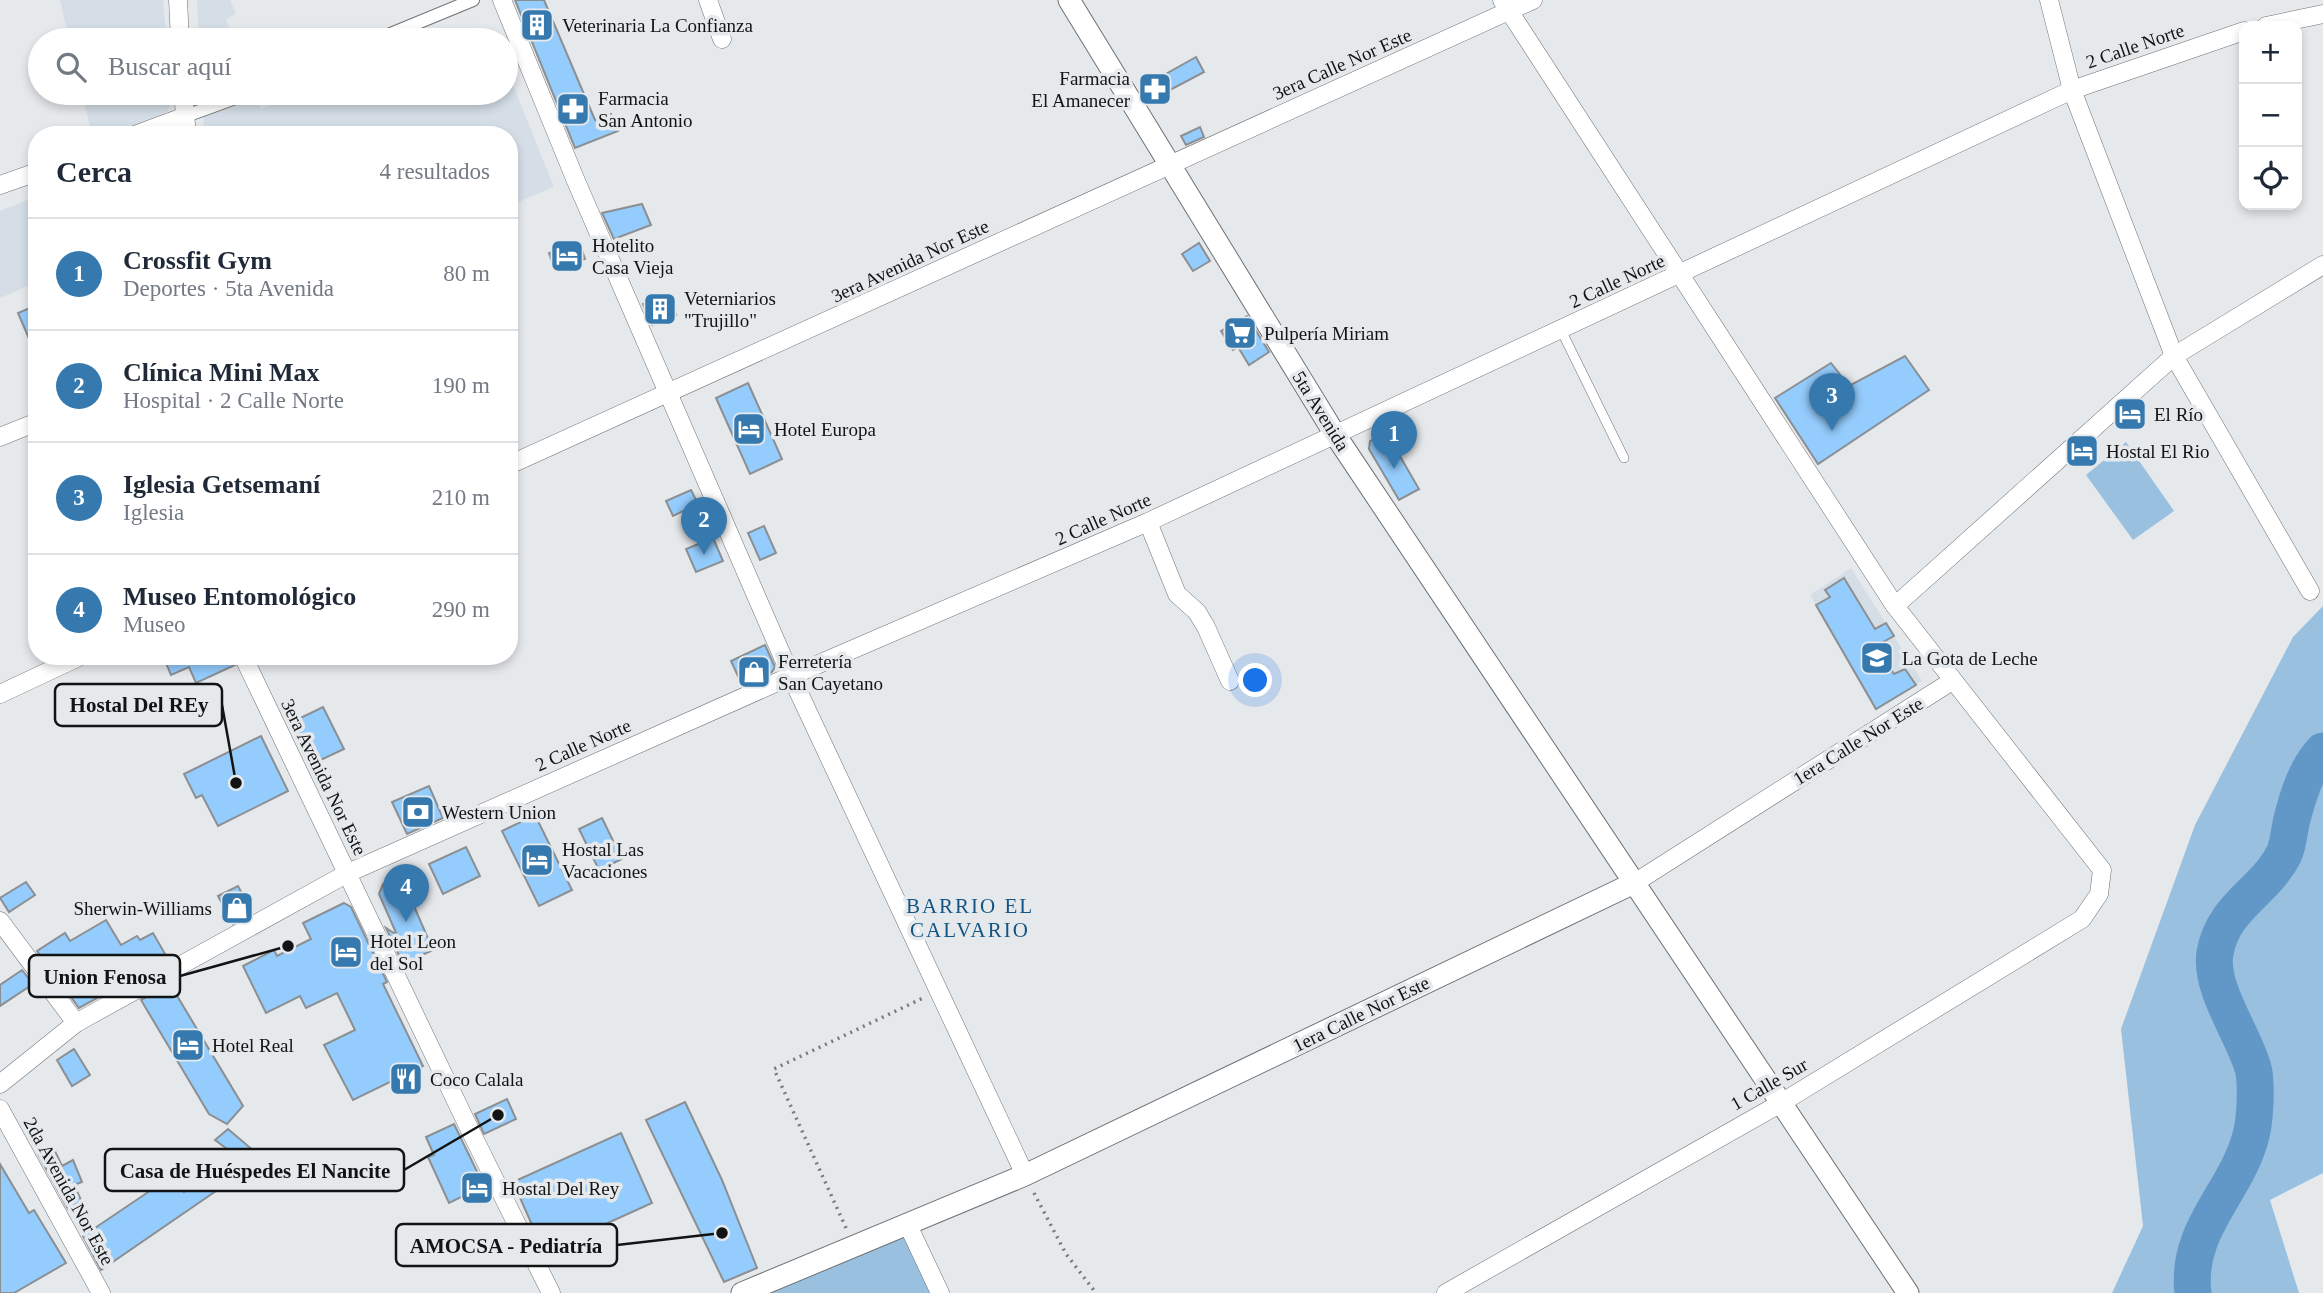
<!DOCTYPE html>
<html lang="es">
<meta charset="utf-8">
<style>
:root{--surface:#fff;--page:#f2f2f3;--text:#1f2937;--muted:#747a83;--line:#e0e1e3;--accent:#3579ae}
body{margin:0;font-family:"Times New Roman",serif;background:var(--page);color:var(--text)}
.controls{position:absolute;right:21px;top:21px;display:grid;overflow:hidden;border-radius:14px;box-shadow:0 4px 10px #0003}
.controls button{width:63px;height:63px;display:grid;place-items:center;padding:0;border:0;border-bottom:2px solid var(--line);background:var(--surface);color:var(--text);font:35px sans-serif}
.you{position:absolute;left:1256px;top:681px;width:24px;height:24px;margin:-18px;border:5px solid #fff;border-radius:50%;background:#1a73e8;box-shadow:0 0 0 10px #1a73e833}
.badge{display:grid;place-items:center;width:46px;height:46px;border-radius:50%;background:var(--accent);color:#fff;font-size:23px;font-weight:700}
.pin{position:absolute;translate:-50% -58px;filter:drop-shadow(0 2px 4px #0008)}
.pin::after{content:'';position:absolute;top:37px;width:24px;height:21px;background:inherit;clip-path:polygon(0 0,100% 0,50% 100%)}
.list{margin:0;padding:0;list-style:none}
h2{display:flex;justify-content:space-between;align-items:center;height:91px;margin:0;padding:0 28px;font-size:30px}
h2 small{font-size:23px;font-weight:400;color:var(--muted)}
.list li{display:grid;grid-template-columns:46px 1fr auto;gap:21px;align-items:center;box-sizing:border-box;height:112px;padding:0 28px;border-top:2px solid var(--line)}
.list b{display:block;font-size:26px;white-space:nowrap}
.list p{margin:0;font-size:23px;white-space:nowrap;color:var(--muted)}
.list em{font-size:23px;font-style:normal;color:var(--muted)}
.icon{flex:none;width:38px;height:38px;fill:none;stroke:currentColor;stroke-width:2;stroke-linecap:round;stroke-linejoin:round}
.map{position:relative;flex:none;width:2323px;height:1293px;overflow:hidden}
.search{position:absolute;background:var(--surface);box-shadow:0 4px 10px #0003;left:28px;top:28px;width:490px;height:77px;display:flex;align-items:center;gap:18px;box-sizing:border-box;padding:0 24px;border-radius:38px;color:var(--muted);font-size:26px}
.panel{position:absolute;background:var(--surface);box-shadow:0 4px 10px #0003;left:28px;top:126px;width:490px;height:539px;border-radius:28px}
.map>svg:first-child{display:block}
.built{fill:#d5dee7}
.green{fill:#9ac0e0}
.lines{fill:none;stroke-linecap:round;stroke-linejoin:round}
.river{stroke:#6298c7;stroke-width:37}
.building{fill:#94ccfd;stroke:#8c8f92;stroke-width:2}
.service-casing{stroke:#6e7174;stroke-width:10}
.pedestrian-casing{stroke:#6e7174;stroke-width:14}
.minor-casing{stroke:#6e7174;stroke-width:19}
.tertiary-casing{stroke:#6e7174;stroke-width:23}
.path{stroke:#787b7c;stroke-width:3.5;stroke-dasharray:2 5;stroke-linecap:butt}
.service{stroke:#fff;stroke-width:9}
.pedestrian{stroke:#fff;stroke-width:12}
.minor{stroke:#fff;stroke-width:18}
.tertiary{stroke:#fff;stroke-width:21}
.labels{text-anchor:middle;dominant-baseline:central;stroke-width:7;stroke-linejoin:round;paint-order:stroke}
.poi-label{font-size:19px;fill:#121414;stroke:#e6e9ec;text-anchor:start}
.street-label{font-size:19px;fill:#121414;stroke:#e6e9ec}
.neighbourhood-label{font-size:21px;letter-spacing:2px;fill:#135584;stroke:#e6e9ec}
.leader{fill:none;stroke:#121414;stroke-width:2.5}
.callout-dot{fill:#121414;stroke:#e6e9ec;stroke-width:2.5}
.callout{fill:#e6e9ec;stroke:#121414;stroke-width:2.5}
.callout-label{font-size:21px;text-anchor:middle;font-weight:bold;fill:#121414}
</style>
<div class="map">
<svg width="2323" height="1293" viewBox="0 0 2323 1293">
<rect width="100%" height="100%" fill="#e6e9ec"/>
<!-- built -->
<g class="built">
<path d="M 60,0 L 163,0 L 167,40 L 69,40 Z"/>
<path d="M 197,0 L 230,0 L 236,14 L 226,19 L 234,40 L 199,40 Z"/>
<path d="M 508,73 L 554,187 L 509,206 L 509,135 L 197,135 L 204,131 L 202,93 L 255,93 L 261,109 L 298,93 L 506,93 L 506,74 Z"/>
<path d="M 82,93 L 172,93 L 172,101 L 168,111 L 121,135 L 92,135 Z"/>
<path d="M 37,196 L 37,282 L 0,298 L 0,211 Z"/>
<path d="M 1851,568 L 1922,681 L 1876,709 L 1810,595 Z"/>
</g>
<!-- green -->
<g class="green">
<path d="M 2126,442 L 2174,511 L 2133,540 L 2086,475 Z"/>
<path d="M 2323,606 L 2323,1173 L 2270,1200 L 2299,1293 L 2112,1293 L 2143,1226 L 2121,1029 L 2195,825 L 2293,637 Z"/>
<path d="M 905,1235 L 931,1293 L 767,1293 Z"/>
</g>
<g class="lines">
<!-- river -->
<path class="river" d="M 2193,1293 C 2185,1227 2239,1191 2252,1131 C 2255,1117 2257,1082 2253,1068 C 2244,1035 2209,988 2215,953 C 2223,906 2265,892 2284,854 C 2288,845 2289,834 2291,823 C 2297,799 2305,770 2323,751"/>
</g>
<!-- building -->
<g class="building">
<path d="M 515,0 L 544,0 L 595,120 L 611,114 L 618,131 L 575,148 Z"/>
<path d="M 1196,57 L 1204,72 L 1155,98 L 1148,84 Z"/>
<path d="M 1200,127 L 1204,137 L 1186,145 L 1181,136 Z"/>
<path d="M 642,204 L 651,225 L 614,239 L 602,213 Z"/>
<path d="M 579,242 L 585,259 L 555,270 L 549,253 Z"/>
<path d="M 1199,243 L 1210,261 L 1193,271 L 1182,254 Z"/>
<path d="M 668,294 L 676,315 L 652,325 L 643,304 Z"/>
<path d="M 37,305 L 37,357 L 18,313 Z"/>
<path d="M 1247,316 L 1269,352 L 1249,365 L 1238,347 L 1233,350 L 1221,331 Z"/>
<path d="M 1905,356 L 1929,390 L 1818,464 L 1775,398 L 1831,363 L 1849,386 Z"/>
<path d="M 748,383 L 782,459 L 750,474 L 716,398 Z"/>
<path d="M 1386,432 L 1419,489 L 1399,500 L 1369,449 L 1370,441 Z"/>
<path d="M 691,490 L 698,504 L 673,516 L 666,501 Z"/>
<path d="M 764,526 L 776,553 L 760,560 L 748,533 Z"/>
<path d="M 713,538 L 723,561 L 696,572 L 686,549 Z"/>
<path d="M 1844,578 L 1875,629 L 1886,623 L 1894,636 L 1876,646 L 1894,674 L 1905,669 L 1916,685 L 1876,709 L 1816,605 L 1830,597 L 1825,590 Z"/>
<path d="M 765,645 L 775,667 L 772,672 L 742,685 L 731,661 Z"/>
<path d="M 163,656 L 232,656 L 235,665 L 196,683 L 189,667 L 171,675 Z"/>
<path d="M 323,707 L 344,749 L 312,764 L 292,722 Z"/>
<path d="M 261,736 L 288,791 L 218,826 L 202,795 L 196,798 L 184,774 Z"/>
<path d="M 429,786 L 443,818 L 407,834 L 392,802 Z"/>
<path d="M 535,815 L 572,890 L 539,906 L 502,831 Z"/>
<path d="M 602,818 L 622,859 L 599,870 L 579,829 Z"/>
<path d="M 466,847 L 480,876 L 443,894 L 429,864 Z"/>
<path d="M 401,876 L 433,950 L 403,964 L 386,928 L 397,935 L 379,894 L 383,884 Z"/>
<path d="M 26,882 L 35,895 L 9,912 L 0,898 Z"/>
<path d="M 238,886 L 252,913 L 233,924 L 218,896 Z"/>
<path d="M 344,903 L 351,907 L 387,982 L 383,984 L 423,1066 L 353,1100 L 324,1045 L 355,1030 L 337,993 L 306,1008 L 300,996 L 266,1013 L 243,966 L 274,950 L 277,956 L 311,939 L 303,923 Z"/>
<path d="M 106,920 L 121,945 L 137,936 L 140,940 L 153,933 L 168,959 L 79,1008 L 37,951 L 65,933 L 70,941 Z"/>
<path d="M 22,970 L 33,984 L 0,1006 L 0,985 Z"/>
<path d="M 170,984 L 243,1106 L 227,1124 L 209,1114 L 141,1000 Z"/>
<path d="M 74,1049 L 90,1075 L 72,1086 L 57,1060 Z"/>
<path d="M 507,1099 L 516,1119 L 484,1134 L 475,1114 Z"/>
<path d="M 685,1102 L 722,1180 L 757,1268 L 724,1282 L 646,1120 Z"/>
<path d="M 454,1124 L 484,1186 L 449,1203 L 428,1157 L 434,1155 L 426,1137 Z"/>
<path d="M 228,1129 L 268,1163 L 260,1174 L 251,1167 L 101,1270 L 83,1236 L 172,1176 L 184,1192 L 235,1155 L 215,1140 Z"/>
<path d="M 621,1133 L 652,1203 L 544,1252 L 513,1182 Z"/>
<path d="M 53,1147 L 62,1166 L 73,1160 L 82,1182 L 74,1185 L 82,1202 L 68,1209 L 38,1154 Z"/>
<path d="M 0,1164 L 29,1213 L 34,1210 L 66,1263 L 14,1293 L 0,1293 Z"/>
</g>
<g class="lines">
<defs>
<path id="service" d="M 1561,330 L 1624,458"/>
<g id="pedestrian">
<path d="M 376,40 L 473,0"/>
<path d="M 186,116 L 249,93"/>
</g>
<g id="minor">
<path d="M 178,0 L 180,40"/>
<path d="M 502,0 L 576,181 L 791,676 L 1025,1175"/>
<path d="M 708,0 L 722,39"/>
<path d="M 2049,0 L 2072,90 L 2174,356 L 2310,591"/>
<path d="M 2266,26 L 2323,14"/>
<path d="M 183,93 L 187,135"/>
<path d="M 135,135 L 186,116"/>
<path d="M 0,185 L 37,172"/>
<path d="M 0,437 L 37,422"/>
<path d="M 509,465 L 1533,0"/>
<path d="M 1148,522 L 1177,594 L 1197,612 L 1206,627 L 1230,681"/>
<path d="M 1895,606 L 2174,356 L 2323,265"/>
<path d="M 243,656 L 468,1126 L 551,1293"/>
<path d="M 0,694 L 81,656"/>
<path d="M 1636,882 L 1952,681"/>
<path d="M 0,921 L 76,1023"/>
<path d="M 0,1084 L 76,1023 L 348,873 L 791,676 L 1148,522 L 2072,90 L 2244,31"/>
<path d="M 0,1109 L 101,1293"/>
<path d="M 907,1223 L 940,1293"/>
<path d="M 1446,1293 L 1781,1103 L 2082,919 L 2099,894 L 2102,870 L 1895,606 L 1502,0"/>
</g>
<g id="tertiary">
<path d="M 1069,0 L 1336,436 L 1908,1293"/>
<path d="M 742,1293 L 1025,1175 L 1636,882"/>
</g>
</defs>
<!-- service casing -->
<use href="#service" class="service-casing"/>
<!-- pedestrian casing -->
<use href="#pedestrian" class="pedestrian-casing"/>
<!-- minor casing -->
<use href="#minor" class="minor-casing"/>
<!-- tertiary casing -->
<use href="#tertiary" class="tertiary-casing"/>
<!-- path -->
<g class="path">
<path d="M 1034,1193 L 1066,1254 L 1096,1293"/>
<path d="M 846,1228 L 774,1069 L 923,998"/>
</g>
<!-- service -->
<use href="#service" class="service"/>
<!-- pedestrian -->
<use href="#pedestrian" class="pedestrian"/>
<!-- minor -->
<use href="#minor" class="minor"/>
<!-- tertiary -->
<use href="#tertiary" class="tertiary"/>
</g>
<!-- icons -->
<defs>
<symbol id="building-square" viewBox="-11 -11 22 22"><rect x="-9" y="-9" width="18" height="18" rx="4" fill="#3579ae" stroke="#e6e9ec"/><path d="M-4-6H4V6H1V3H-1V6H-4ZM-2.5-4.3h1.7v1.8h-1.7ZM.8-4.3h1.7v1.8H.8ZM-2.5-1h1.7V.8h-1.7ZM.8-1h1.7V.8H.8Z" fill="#fff"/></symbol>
<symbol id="pharmacy-square" viewBox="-11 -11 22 22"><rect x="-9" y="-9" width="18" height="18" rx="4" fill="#3579ae" stroke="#e6e9ec"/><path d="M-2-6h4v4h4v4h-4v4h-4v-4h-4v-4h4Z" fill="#fff"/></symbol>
<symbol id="hotel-square" viewBox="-11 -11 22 22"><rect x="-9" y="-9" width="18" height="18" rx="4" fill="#3579ae" stroke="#e6e9ec"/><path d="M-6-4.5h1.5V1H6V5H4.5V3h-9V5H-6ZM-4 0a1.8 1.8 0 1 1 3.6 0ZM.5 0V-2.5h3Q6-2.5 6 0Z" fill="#fff"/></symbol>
<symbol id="supermarket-square" viewBox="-11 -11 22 22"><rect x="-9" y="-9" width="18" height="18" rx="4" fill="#3579ae" stroke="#e6e9ec"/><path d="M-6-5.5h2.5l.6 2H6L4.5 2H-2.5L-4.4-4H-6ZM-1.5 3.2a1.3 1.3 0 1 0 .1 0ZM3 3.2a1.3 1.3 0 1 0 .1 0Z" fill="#fff"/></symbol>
<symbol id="school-square" viewBox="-11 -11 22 22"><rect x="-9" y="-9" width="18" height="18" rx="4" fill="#3579ae" stroke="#e6e9ec"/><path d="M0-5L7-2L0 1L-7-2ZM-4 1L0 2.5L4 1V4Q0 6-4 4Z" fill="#fff"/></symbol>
<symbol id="shop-square" viewBox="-11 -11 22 22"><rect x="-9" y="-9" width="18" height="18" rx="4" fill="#3579ae" stroke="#e6e9ec"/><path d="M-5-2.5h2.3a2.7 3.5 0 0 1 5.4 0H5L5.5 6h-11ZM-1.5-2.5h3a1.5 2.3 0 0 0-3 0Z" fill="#fff"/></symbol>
<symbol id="bank-square" viewBox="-11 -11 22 22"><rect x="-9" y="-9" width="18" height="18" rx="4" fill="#3579ae" stroke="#e6e9ec"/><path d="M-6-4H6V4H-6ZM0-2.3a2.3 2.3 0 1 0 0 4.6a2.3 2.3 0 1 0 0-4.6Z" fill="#fff"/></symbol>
<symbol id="restaurant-square" viewBox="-11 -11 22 22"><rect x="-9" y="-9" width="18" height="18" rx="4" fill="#3579ae" stroke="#e6e9ec"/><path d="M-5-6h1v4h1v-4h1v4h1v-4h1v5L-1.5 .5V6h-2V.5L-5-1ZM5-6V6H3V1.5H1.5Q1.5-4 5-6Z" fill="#fff"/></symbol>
</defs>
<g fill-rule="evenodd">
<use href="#building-square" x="518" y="6" width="38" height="38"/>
<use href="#pharmacy-square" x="1136" y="70" width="38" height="38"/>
<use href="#pharmacy-square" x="554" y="90" width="38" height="38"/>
<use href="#hotel-square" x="548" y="237" width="38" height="38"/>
<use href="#building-square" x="641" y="290" width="38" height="38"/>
<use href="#supermarket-square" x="1221" y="314" width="38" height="38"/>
<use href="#hotel-square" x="2111" y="395" width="38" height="38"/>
<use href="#hotel-square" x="730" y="410" width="38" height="38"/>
<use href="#hotel-square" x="2063" y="432" width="38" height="38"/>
<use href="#school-square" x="1858" y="639" width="38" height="38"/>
<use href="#shop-square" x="735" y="653" width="38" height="38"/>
<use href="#bank-square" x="399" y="793" width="38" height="38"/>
<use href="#hotel-square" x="518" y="841" width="38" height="38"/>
<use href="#shop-square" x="218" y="889" width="38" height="38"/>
<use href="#hotel-square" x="327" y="933" width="38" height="38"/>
<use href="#hotel-square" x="169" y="1026" width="38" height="38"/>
<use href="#restaurant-square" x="387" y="1060" width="38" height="38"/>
<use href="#hotel-square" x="458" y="1169" width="38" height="38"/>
</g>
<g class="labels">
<!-- poi labels -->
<g class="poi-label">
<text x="562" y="25">Veterinaria La Confianza</text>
<text x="1130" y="78" text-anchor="end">Farmacia<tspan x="1130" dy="22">El Amanecer</tspan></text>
<text x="598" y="98">Farmacia<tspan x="598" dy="22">San Antonio</tspan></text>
<text x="592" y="245">Hotelito<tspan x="592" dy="22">Casa Vieja</tspan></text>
<text x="684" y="298">Veterniarios<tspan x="684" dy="22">"Trujillo"</tspan></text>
<text x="1264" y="333">Pulpería Miriam</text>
<text x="2154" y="414">El Río</text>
<text x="774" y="429">Hotel Europa</text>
<text x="2106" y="451">Hostal El Rio</text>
<text x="1902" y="658">La Gota de Leche</text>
<text x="778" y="661">Ferretería<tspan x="778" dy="22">San Cayetano</tspan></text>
<text x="442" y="812">Western Union</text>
<text x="562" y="849">Hostal Las<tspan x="562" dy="22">Vacaciones</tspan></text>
<text x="212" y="908" text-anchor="end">Sherwin-Williams</text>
<text x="370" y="941">Hotel Leon<tspan x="370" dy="22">del Sol</tspan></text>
<text x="212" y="1045">Hotel Real</text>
<text x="430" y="1079">Coco Calala</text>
<text x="502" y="1188">Hostal Del Rey</text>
</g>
<!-- street labels -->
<g class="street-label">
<text transform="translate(2135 46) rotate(-19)">2 Calle Norte</text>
<text transform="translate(1342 64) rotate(-24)">3era Calle Nor Este</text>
<text transform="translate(910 261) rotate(-25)">3era Avenida Nor Este</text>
<text transform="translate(1617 281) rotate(-25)">2 Calle Norte</text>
<text transform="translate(1321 411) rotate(58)">5ta Avenida</text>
<text transform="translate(1103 519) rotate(-24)">2 Calle Norte</text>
<text transform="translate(1858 741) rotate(-32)">1era Calle Nor Este</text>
<text transform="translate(583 745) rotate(-24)">2 Calle Norte</text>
<text transform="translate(324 777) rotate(64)">3era Avenida Nor Este</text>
<text transform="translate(1361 1014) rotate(-26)">1era Calle Nor Este</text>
<text transform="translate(1769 1084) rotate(-30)">1 Calle Sur</text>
<text transform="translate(69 1191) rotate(61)">2da Avenida Nor Este</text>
</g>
<!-- neighbourhood labels -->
<g class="neighbourhood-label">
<text x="970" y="906">BARRIO EL<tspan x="970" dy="24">CALVARIO</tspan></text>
</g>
</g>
<!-- callouts -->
<path class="leader" d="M236 783L222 705M288 946L180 976M498 1115L404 1170M722 1233L617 1245"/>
<g class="callout-dot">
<circle cx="236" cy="783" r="7"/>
<circle cx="288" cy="946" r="7"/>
<circle cx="498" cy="1115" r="7"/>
<circle cx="722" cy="1233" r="7"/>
</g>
<g class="callout">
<rect x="55" y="684" width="167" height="42" rx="7"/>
<rect x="29" y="955" width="151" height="42" rx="7"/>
<rect x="105" y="1149" width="299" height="42" rx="7"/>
<rect x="396" y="1224" width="221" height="42" rx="7"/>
</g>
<g class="callout-label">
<text x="139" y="712">Hostal Del REy</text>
<text x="105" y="984">Union Fenosa</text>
<text x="255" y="1178">Casa de Huéspedes El Nancite</text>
<text x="506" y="1253">AMOCSA - Pediatría</text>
</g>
</svg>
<div class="controls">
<button>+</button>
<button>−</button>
<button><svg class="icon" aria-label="locate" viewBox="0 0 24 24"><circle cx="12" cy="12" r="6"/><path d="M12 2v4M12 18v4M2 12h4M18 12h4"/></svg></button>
</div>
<div class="you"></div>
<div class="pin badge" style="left:1394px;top:469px">1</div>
<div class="pin badge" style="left:704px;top:555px">2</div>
<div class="pin badge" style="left:1832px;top:431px">3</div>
<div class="pin badge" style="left:406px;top:922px">4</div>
<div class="search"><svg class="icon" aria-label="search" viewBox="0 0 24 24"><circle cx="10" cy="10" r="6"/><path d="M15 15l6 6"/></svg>Buscar aquí</div>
<section class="panel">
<h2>Cerca<small>4 resultados</small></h2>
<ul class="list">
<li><span class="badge">1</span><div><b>Crossfit Gym</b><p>Deportes · 5ta Avenida</p></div><em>80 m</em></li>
<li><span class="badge">2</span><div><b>Clínica Mini Max</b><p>Hospital · 2 Calle Norte</p></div><em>190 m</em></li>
<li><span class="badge">3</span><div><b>Iglesia Getsemaní</b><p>Iglesia</p></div><em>210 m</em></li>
<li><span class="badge">4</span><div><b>Museo Entomológico</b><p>Museo</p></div><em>290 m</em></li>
</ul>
</section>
</div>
